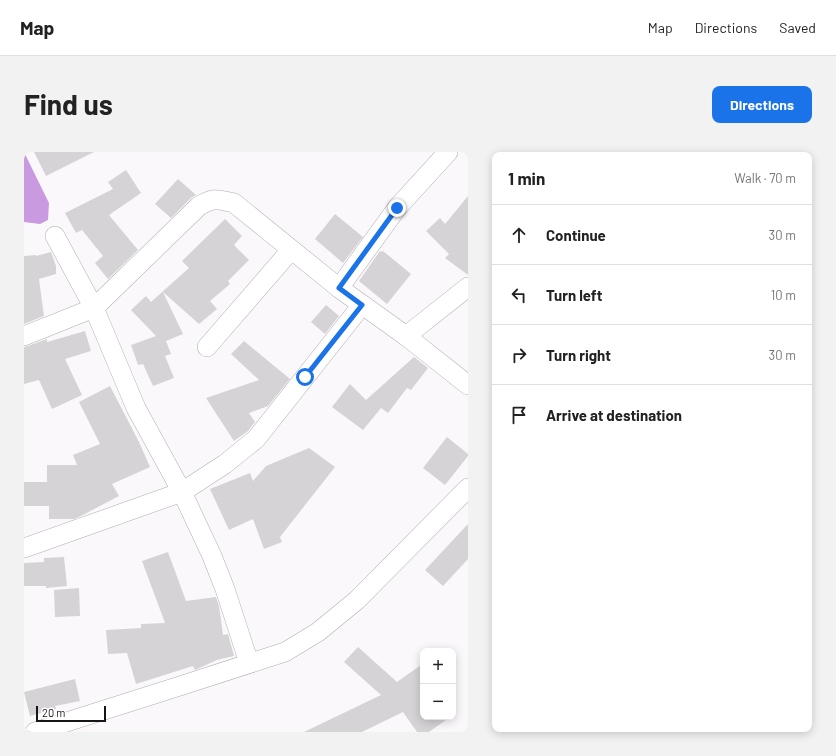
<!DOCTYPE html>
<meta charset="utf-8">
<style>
:root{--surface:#fff;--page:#f2f2f2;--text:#222;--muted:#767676;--line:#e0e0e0;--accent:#1a73e8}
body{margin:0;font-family:Barlow,sans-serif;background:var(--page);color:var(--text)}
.controls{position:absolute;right:12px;bottom:12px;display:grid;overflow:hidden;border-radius:8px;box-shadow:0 2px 10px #0003}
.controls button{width:36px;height:36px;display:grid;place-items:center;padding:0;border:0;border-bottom:1px solid var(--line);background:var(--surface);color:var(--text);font:20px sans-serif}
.scale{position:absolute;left:12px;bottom:10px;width:70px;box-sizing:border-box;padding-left:4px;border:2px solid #171617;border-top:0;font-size:11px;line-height:14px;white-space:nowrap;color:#171617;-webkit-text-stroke:3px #fff;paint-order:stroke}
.stop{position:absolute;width:12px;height:12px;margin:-9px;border:3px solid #1a73e8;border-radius:50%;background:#fff}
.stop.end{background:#1a73e8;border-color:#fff;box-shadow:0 1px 4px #0008}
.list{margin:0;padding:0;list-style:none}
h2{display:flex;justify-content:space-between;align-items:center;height:52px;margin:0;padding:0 16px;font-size:17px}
h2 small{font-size:13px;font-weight:400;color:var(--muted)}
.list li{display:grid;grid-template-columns:26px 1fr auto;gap:12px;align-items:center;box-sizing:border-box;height:60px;padding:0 16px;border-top:1px solid var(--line)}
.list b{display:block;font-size:15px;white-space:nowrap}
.list em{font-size:13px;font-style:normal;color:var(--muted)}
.icon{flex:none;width:22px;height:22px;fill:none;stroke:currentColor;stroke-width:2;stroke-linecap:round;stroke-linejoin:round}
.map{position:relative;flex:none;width:444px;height:580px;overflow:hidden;border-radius:8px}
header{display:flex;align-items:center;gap:24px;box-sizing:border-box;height:56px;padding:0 20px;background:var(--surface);border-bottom:1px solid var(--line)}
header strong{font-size:19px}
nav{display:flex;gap:22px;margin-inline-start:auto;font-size:14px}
.intro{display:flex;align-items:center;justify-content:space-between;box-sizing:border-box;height:96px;padding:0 24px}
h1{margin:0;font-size:28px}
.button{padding:10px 18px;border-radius:8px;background:var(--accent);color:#fff;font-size:14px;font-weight:700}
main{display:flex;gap:24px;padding:0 24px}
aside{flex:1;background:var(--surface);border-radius:8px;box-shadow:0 2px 10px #0003}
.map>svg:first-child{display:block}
.water{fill:#ca9ae0}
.building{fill:#d5d3d6}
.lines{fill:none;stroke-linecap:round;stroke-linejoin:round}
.minor-casing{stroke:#b0aeb1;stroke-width:20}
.minor{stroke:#fff;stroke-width:19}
.route{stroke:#1a73e8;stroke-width:5}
</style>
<header>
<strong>Map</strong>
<nav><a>Map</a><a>Directions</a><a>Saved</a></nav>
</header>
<div class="intro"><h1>Find us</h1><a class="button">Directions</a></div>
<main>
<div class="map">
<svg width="444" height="580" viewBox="0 0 444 580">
<rect width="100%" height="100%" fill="#faf8fb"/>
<!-- water -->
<path class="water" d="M 0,0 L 25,51 L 24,68 L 16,72 L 0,70 Z"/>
<!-- building -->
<g class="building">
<path d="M 10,0 L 70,0 L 22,24 Z"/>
<path d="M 102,18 L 117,41 L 85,63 L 114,98 L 84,127 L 71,111 L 79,104 L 58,78 L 52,81 L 41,61 L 89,37 L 84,30 Z"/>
<path d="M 154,27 L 172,43 L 167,46 L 147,66 L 131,52 Z"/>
<path d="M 444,44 L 444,123 L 421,106 L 425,102 L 402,79 L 416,66 L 421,72 Z"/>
<path d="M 311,62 L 339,85 L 319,111 L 291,87 Z"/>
<path d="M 201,67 L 218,84 L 210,93 L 225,108 L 204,129 L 206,132 L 186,149 L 193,157 L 175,172 L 139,140 L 159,182 L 142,189 L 147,202 L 141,204 L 150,226 L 129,234 L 119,212 L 114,213 L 107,193 L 132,184 L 107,158 L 122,144 L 127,150 L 165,116 L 158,109 Z"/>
<path d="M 356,99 L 358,100 L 359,99 L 387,122 L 363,152 L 335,129 Z"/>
<path d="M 27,100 L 32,114 L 32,122 L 15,127 L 20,164 L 0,172 L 0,104 L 12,103 L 12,104 Z"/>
<path d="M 302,153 L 315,164 L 301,182 L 287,170 Z"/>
<path d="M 61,179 L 67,199 L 41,207 L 58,243 L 28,257 L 15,228 L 0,232 L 0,195 L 4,194 L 23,187 L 23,190 Z"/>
<path d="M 220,189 L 266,227 L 244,254 L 225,261 L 231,270 L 224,279 L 210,289 L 182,246 L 235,228 L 207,202 Z"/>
<path d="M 390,205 L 404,216 L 387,238 L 383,236 L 364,261 L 357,256 L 339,278 L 308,255 L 326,232 L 342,248 Z"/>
<path d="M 86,234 L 115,290 L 126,315 L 88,332 L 95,344 L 55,365 L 50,367 L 25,367 L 25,354 L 0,354 L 0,330 L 23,330 L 23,313 L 53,313 L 49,303 L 76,292 L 55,250 Z"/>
<path d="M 423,285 L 444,302 L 444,304 L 421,333 L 399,316 Z"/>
<path d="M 285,296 L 311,315 L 256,385 L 258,390 L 240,397 L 229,367 L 205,378 L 186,337 L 226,321 L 229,329 L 242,314 Z"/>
<path d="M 444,372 L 444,407 L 419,434 L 401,418 Z"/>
<path d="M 144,400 L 162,449 L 192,445 L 195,454 L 199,483 L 204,482 L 210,504 L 193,508 L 171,518 L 169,514 L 112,532 L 103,501 L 84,502 L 82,478 L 117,476 L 117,472 L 141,471 L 118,409 Z"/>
<path d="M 40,405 L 43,434 L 22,436 L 22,434 L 0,434 L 0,411 L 20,410 L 20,406 Z"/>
<path d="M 55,436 L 56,464 L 31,465 L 30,438 Z"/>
<path d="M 334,495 L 373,530 L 397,513 L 399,516 L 399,565 L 426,565 L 405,580 L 393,580 L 379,560 L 338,580 L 280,580 L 357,543 L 320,510 Z"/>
<path d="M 51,527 L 56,549 L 31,554 L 32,557 L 6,564 L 0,540 Z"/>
</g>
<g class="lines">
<defs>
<g id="minor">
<path d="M 31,84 L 70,156 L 112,256 L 158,340 L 188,404 L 201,437 L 225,511"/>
<path d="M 315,136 L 373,56 L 424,0"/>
<path d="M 0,184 L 70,156 L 175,54 C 190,45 193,47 210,51 L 315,136 L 382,184 L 444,233"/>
<path d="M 382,184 L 444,135"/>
<path d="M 183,195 L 267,98"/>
<path d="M 0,396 L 158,340 L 201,312 L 232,287 L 338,153"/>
<path d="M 11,580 L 159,533 L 261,500 L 294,480 L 333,448 L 444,336"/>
</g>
</defs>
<!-- minor casing -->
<use href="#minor" class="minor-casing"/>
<!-- minor -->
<use href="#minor" class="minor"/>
</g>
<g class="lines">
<!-- route -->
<path class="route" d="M 281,225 L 338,153 L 315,136 L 373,56"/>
</g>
</svg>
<div class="controls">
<button>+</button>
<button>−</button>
</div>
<div class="scale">20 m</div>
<div class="stop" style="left:281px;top:225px"></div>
<div class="stop end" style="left:373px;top:56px"></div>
</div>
<aside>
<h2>1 min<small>Walk · 70 m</small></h2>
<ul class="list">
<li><svg class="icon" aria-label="ahead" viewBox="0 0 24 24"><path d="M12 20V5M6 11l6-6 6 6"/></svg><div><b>Continue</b></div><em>30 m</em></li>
<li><svg class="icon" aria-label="left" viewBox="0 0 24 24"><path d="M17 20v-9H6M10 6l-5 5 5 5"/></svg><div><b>Turn left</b></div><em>10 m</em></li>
<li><svg class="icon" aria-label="right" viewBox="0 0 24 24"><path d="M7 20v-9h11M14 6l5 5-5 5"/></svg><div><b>Turn right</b></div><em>30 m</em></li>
<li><svg class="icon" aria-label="arrive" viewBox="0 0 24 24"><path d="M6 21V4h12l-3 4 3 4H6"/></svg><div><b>Arrive at destination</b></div></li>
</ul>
</aside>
</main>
